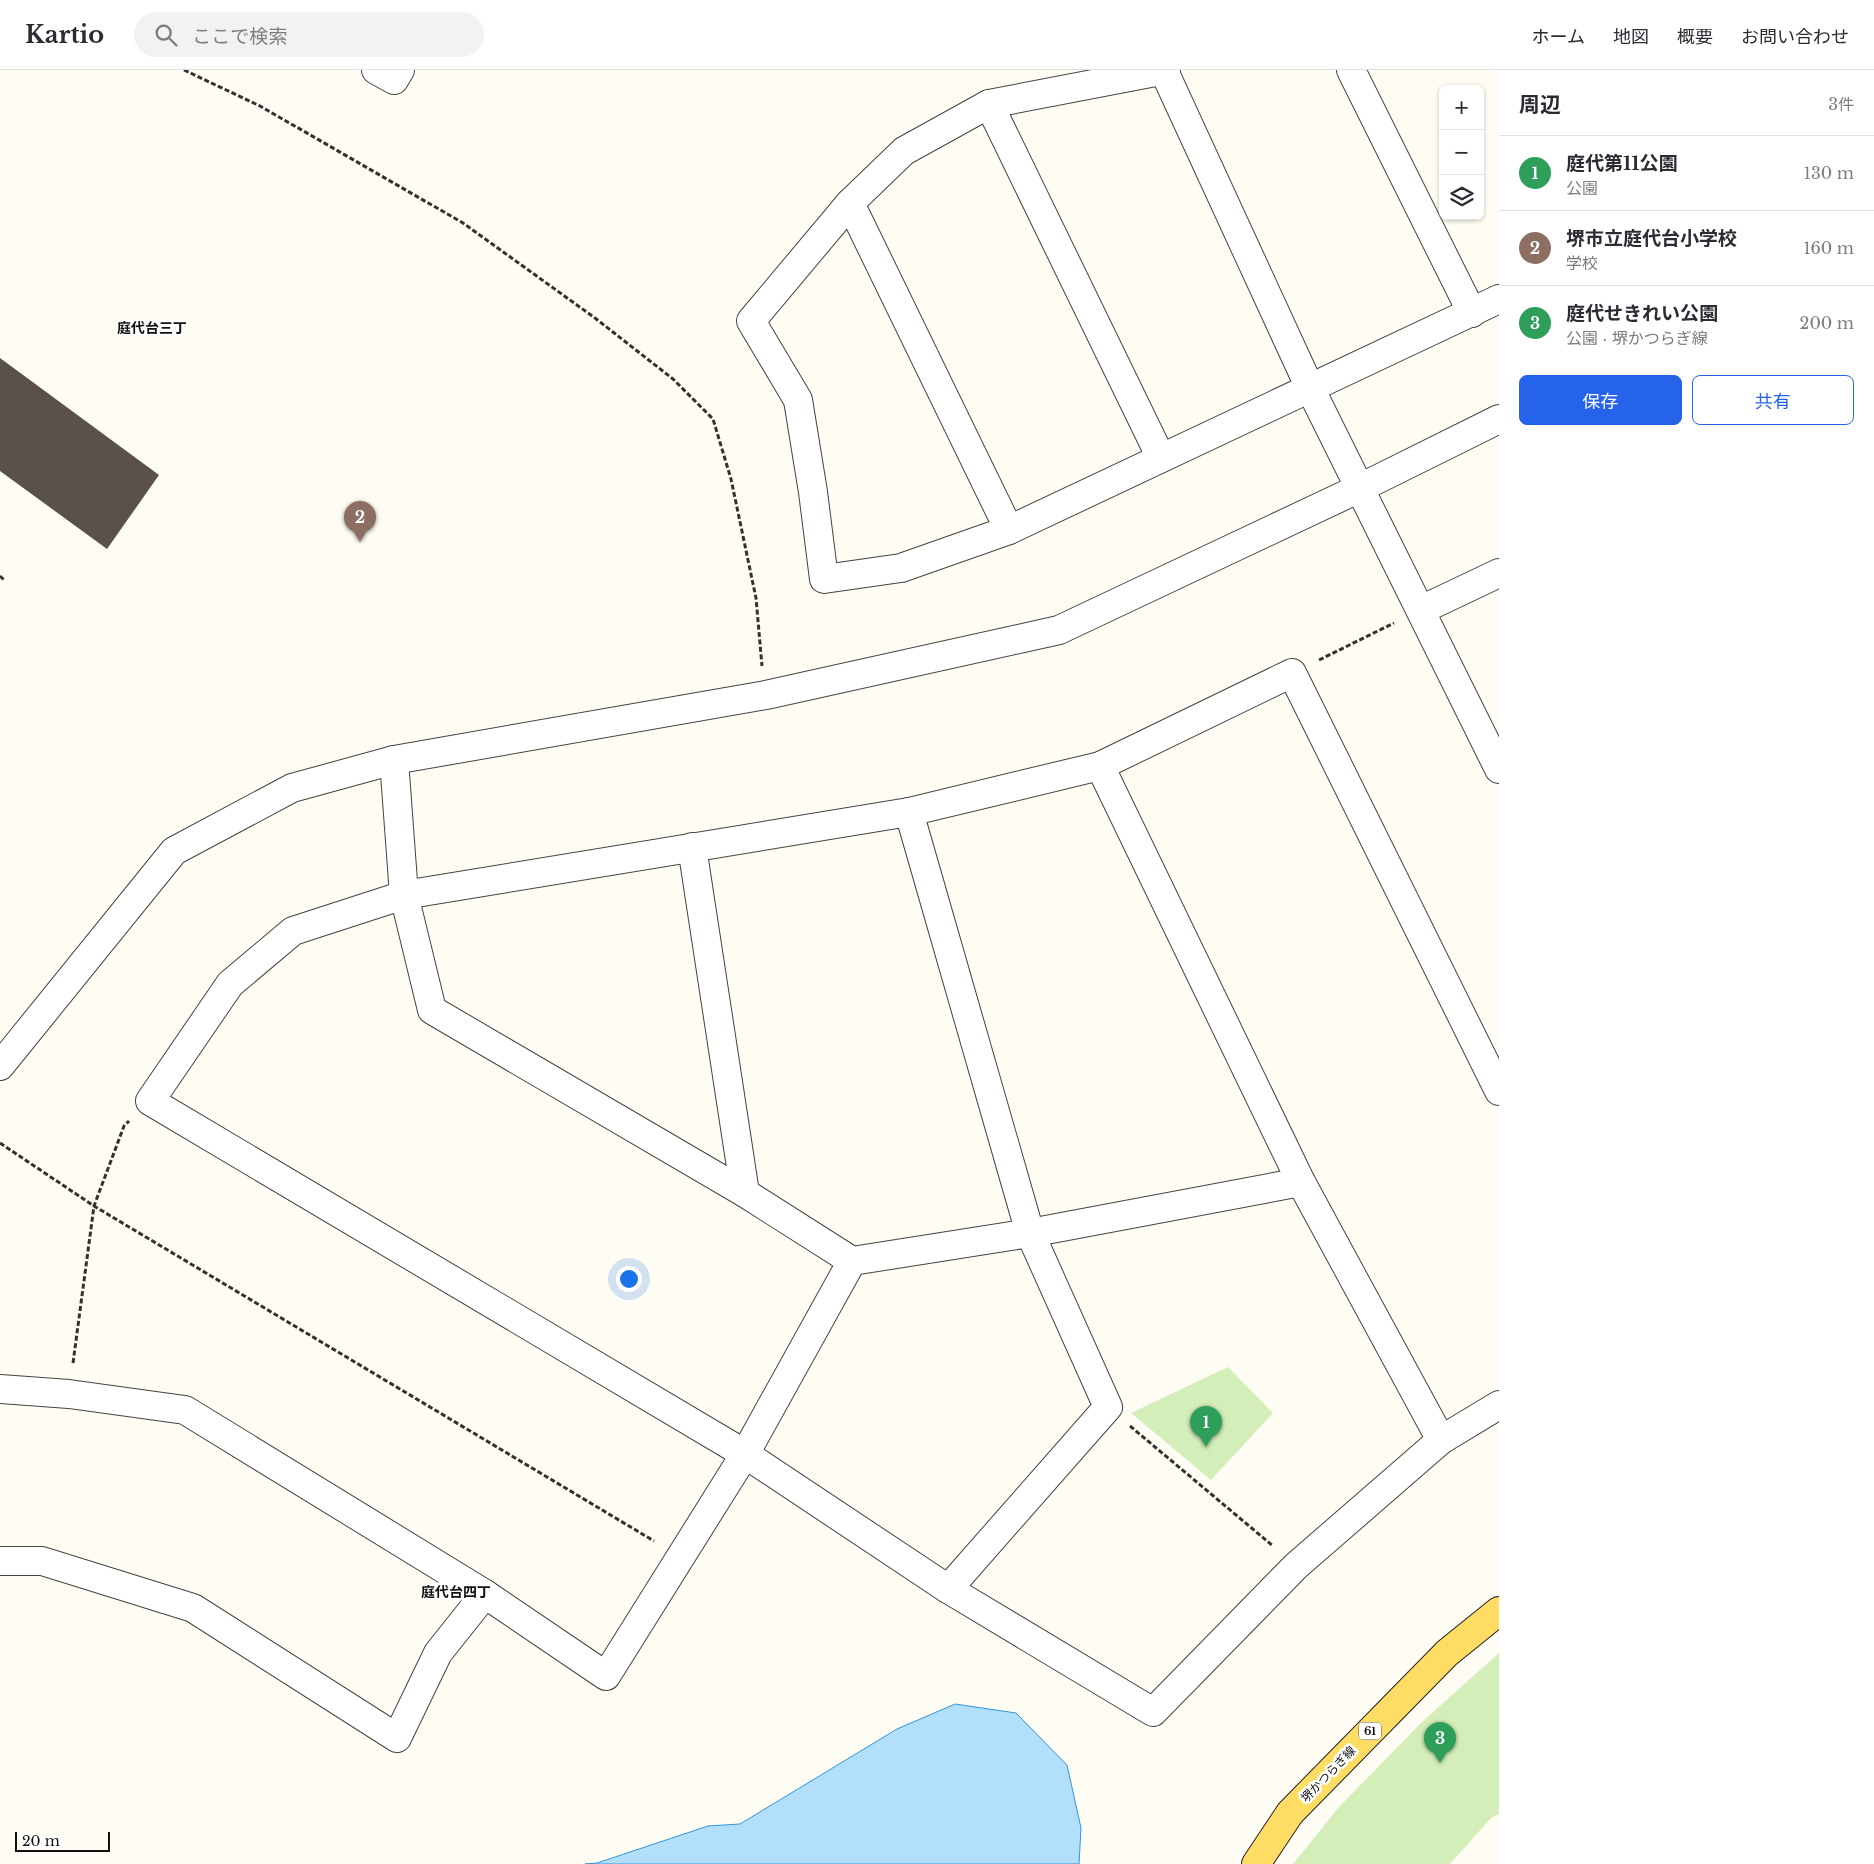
<!DOCTYPE html>
<html lang="ja">
<meta charset="utf-8">
<style>
:root{--surface:#fff;--page:#f2f2f3;--text:#2b2b33;--muted:#7c7c81;--line:#e1e1e2;--accent:#2563eb}
body{margin:0;font-family:"Libre Baskerville","Noto Sans JP",serif;background:var(--page);color:var(--text)}
.controls{position:absolute;right:15px;top:15px;display:grid;overflow:hidden;border-radius:8px;box-shadow:0 1px 4px #0004}
.controls button{width:45px;height:45px;display:grid;place-items:center;padding:0;border:0;border-bottom:1px solid var(--line);background:var(--surface);color:var(--text);font:25px sans-serif}
.scale{position:absolute;left:15px;bottom:12px;width:95px;box-sizing:border-box;padding-left:5px;border:2px solid #101010;border-top:0;font-size:14px;line-height:18px;white-space:nowrap;color:#101010;-webkit-text-stroke:4px #fff;paint-order:stroke}
.you{position:absolute;left:628px;top:1208px;width:18px;height:18px;margin:-12px;border:4px solid #fff;border-radius:50%;background:#1a73e8;box-shadow:0 0 0 8px #1a73e833}
.badge{display:grid;place-items:center;width:32px;height:32px;border-radius:50%;background:var(--accent);color:#fff;font-size:16px;font-weight:700}
.pin{position:absolute;translate:-50% -41px;filter:drop-shadow(0 1px 2px #0008)}
.pin::after{content:'';position:absolute;top:26px;width:18px;height:15px;background:inherit;clip-path:polygon(0 0,100% 0,50% 100%)}
.list{margin:0;padding:0;list-style:none}
h2{display:flex;justify-content:space-between;align-items:center;height:65px;margin:0;padding:0 20px;font-size:21px}
h2 small{font-size:16px;font-weight:400;color:var(--muted)}
.list li{display:grid;grid-template-columns:32px 1fr auto;gap:15px;align-items:center;box-sizing:border-box;height:75px;padding:0 20px;border-top:1px solid var(--line)}
.list b{display:block;font-size:19px;white-space:nowrap}
.list p{margin:0;font-size:16px;white-space:nowrap;color:var(--muted)}
.list em{font-size:16px;font-style:normal;color:var(--muted)}
.actions{display:flex;gap:10px;padding:15px 20px}
.actions a{flex:1;padding:11px 0;border:1px solid var(--accent);border-radius:8px;text-align:center;font-size:18px;color:var(--accent)}
.actions .main{background:var(--accent);color:#fff}
.icon{flex:none;width:28px;height:28px;fill:none;stroke:currentColor;stroke-width:2;stroke-linecap:round;stroke-linejoin:round}
.map{position:relative;flex:none;width:1499px;height:1794px;overflow:hidden}
header{display:flex;align-items:center;gap:30px;box-sizing:border-box;height:70px;padding:0 25px;background:var(--surface);border-bottom:1px solid var(--line)}
header strong{font-size:24px}
nav{display:flex;gap:28px;margin-inline-start:auto;font-size:18px}
.search{width:350px;height:45px;background:var(--page);display:flex;align-items:center;gap:12px;box-sizing:border-box;padding:0 18px;border-radius:28px;color:var(--muted);font-size:19px}
main{display:flex}
aside{flex:1;background:var(--surface)}
.map>svg:first-child{display:block}
.green{fill:#d3eeb8}
.water{fill:#b2dffc;stroke:#3294da}
.building{fill:#5a514b}
.lines{fill:none;stroke-linecap:round;stroke-linejoin:round}
.minor-casing{stroke:#434343;stroke-width:30}
.major-casing{stroke:#212121;stroke-width:30}
.path{stroke:#323232;stroke-width:3;stroke-dasharray:5 2.5;stroke-linecap:butt}
.minor{stroke:#fff;stroke-width:28}
.major{stroke:#ffdc63;stroke-width:28}
.labels{text-anchor:middle;dominant-baseline:central;stroke-width:5;stroke-linejoin:round;paint-order:stroke}
.shield{fill:#fff;stroke:#585858;stroke-width:1}
.shield-label{font-size:11px;font-weight:bold;fill:#101010}
.street-label{font-size:12px;fill:#101010;stroke:#fff}
.neighbourhood-label{font-size:14px;font-weight:bold;fill:#101010;stroke:#fff}
</style>
<header>
<strong>Kartio</strong>
<div class="search"><svg class="icon" aria-label="search" viewBox="0 0 24 24"><circle cx="10" cy="10" r="6"/><path d="M15 15l6 6"/></svg>ここで検索</div>
<nav><a>ホーム</a><a>地図</a><a>概要</a><a>お問い合わせ</a></nav>
</header>
<main>
<div class="map">
<svg width="1499" height="1794" viewBox="0 0 1499 1794">
<rect width="100%" height="100%" fill="#fffdf3"/>
<!-- green -->
<g class="green">
<path d="M 1228,1297 L 1273,1343 L 1211,1410 L 1131,1343 Z"/>
<path d="M 1499,1583 L 1499,1744 L 1491,1748 L 1450,1794 L 1293,1794 L 1339,1737 L 1424,1650 Z"/>
</g>
<!-- water -->
<path class="water" d="M 955,1634 L 1016,1643 L 1067,1695 L 1081,1758 L 1079,1794 L 585,1794 L 597,1793 L 708,1756 L 740,1754 L 897,1659 Z"/>
<!-- building -->
<path class="building" d="M 0,288 L 159,405 L 107,479 L 0,401 Z"/>
<g class="lines">
<defs>
<g id="minor">
<path d="M 376,0 L 394,10 L 400,0"/>
<path d="M 1166,0 L 989,34 L 904,81 L 850,133 L 751,251 L 798,330 L 813,422 L 824,509 L 901,498 L 1009,460 L 1499,229"/>
<path d="M 1351,0 L 1472,243"/>
<path d="M 1164,1 L 1309,316 L 1499,699"/>
<path d="M 989,34 L 1161,388"/>
<path d="M 850,133 L 1009,460"/>
<path d="M 1421,540 L 1499,503"/>
<path d="M 394,690 L 404,825 L 432,940 L 745,1123 L 852,1191 L 1030,1163 L 1301,1112"/>
<path d="M 1100,696 L 1301,1112 L 1441,1370"/>
<path d="M 909,742 L 1030,1163 L 1108,1337 L 948,1519"/>
<path d="M 692,777 L 745,1123"/>
<path d="M 0,996 L 174,781 L 292,718 L 394,690 L 766,625 L 1059,560 L 1360,418 L 1499,349"/>
<path d="M 1499,1021 L 1292,603 L 1100,696 L 909,742 L 404,825 L 293,861 L 230,914 L 150,1031 L 745,1384 L 948,1519 L 1153,1642 L 1296,1496 L 1441,1370 L 1499,1335"/>
<path d="M 0,1319 L 69,1324 L 185,1340 L 485,1524 L 606,1606 L 745,1384 L 852,1191"/>
<path d="M 0,1491 L 42,1491 L 193,1538 L 397,1668 L 438,1583 L 485,1524"/>
</g>
<path id="major" d="M 1256,1794 L 1290,1743 L 1447,1583 L 1499,1541"/>
</defs>
<!-- minor casing -->
<use href="#minor" class="minor-casing"/>
<!-- major casing -->
<use href="#major" class="major-casing"/>
<!-- path -->
<g class="path">
<path d="M 184,0 L 260,36 L 463,153 L 595,248 L 673,309 L 713,349 L 731,409 L 756,528 L 762,596"/>
<path d="M 0,506 L 4,510"/>
<path d="M 1319,590 L 1394,553"/>
<path d="M 0,1073 L 94,1136 L 654,1471"/>
<path d="M 73,1293 L 94,1136 L 124,1056 L 129,1051"/>
<path d="M 1130,1356 L 1273,1476"/>
</g>
<!-- minor -->
<use href="#minor" class="minor"/>
<!-- major -->
<use href="#major" class="major"/>
</g>
<g class="labels">
<!-- shield labels -->
<rect class="shield" x="1359" y="1652.5" width="22" height="17" rx="4"/>
<g class="shield-label">
<text x="1370" y="1661">61</text>
</g>
<!-- street labels -->
<g class="street-label">
<text transform="translate(1328 1704) rotate(-46)">堺かつらぎ線</text>
</g>
<!-- neighbourhood labels -->
<g class="neighbourhood-label">
<text x="152" y="258">庭代台三丁</text>
<text x="456" y="1522">庭代台四丁</text>
</g>
</g>
</svg>
<div class="controls">
<button>+</button>
<button>−</button>
<button><svg class="icon" aria-label="layers" viewBox="0 0 24 24"><path d="M12 4l9 5-9 5-9-5zM3 14l9 5 9-5"/></svg></button>
</div>
<div class="scale">20 m</div>
<div class="you"></div>
<div class="pin badge" style="left:1206px;top:1377px;background:#2e9e5b">1</div>
<div class="pin badge" style="left:360px;top:472px;background:#8d6e63">2</div>
<div class="pin badge" style="left:1440px;top:1693px;background:#2e9e5b">3</div>
</div>
<aside>
<h2>周辺<small>3件</small></h2>
<ul class="list">
<li><span class="badge" style="background:#2e9e5b">1</span><div><b>庭代第11公園</b><p>公園</p></div><em>130 m</em></li>
<li><span class="badge" style="background:#8d6e63">2</span><div><b>堺市立庭代台小学校</b><p>学校</p></div><em>160 m</em></li>
<li><span class="badge" style="background:#2e9e5b">3</span><div><b>庭代せきれい公園</b><p>公園 · 堺かつらぎ線</p></div><em>200 m</em></li>
</ul>
<div class="actions"><a class="main">保存</a><a>共有</a></div>
</aside>
</main>
